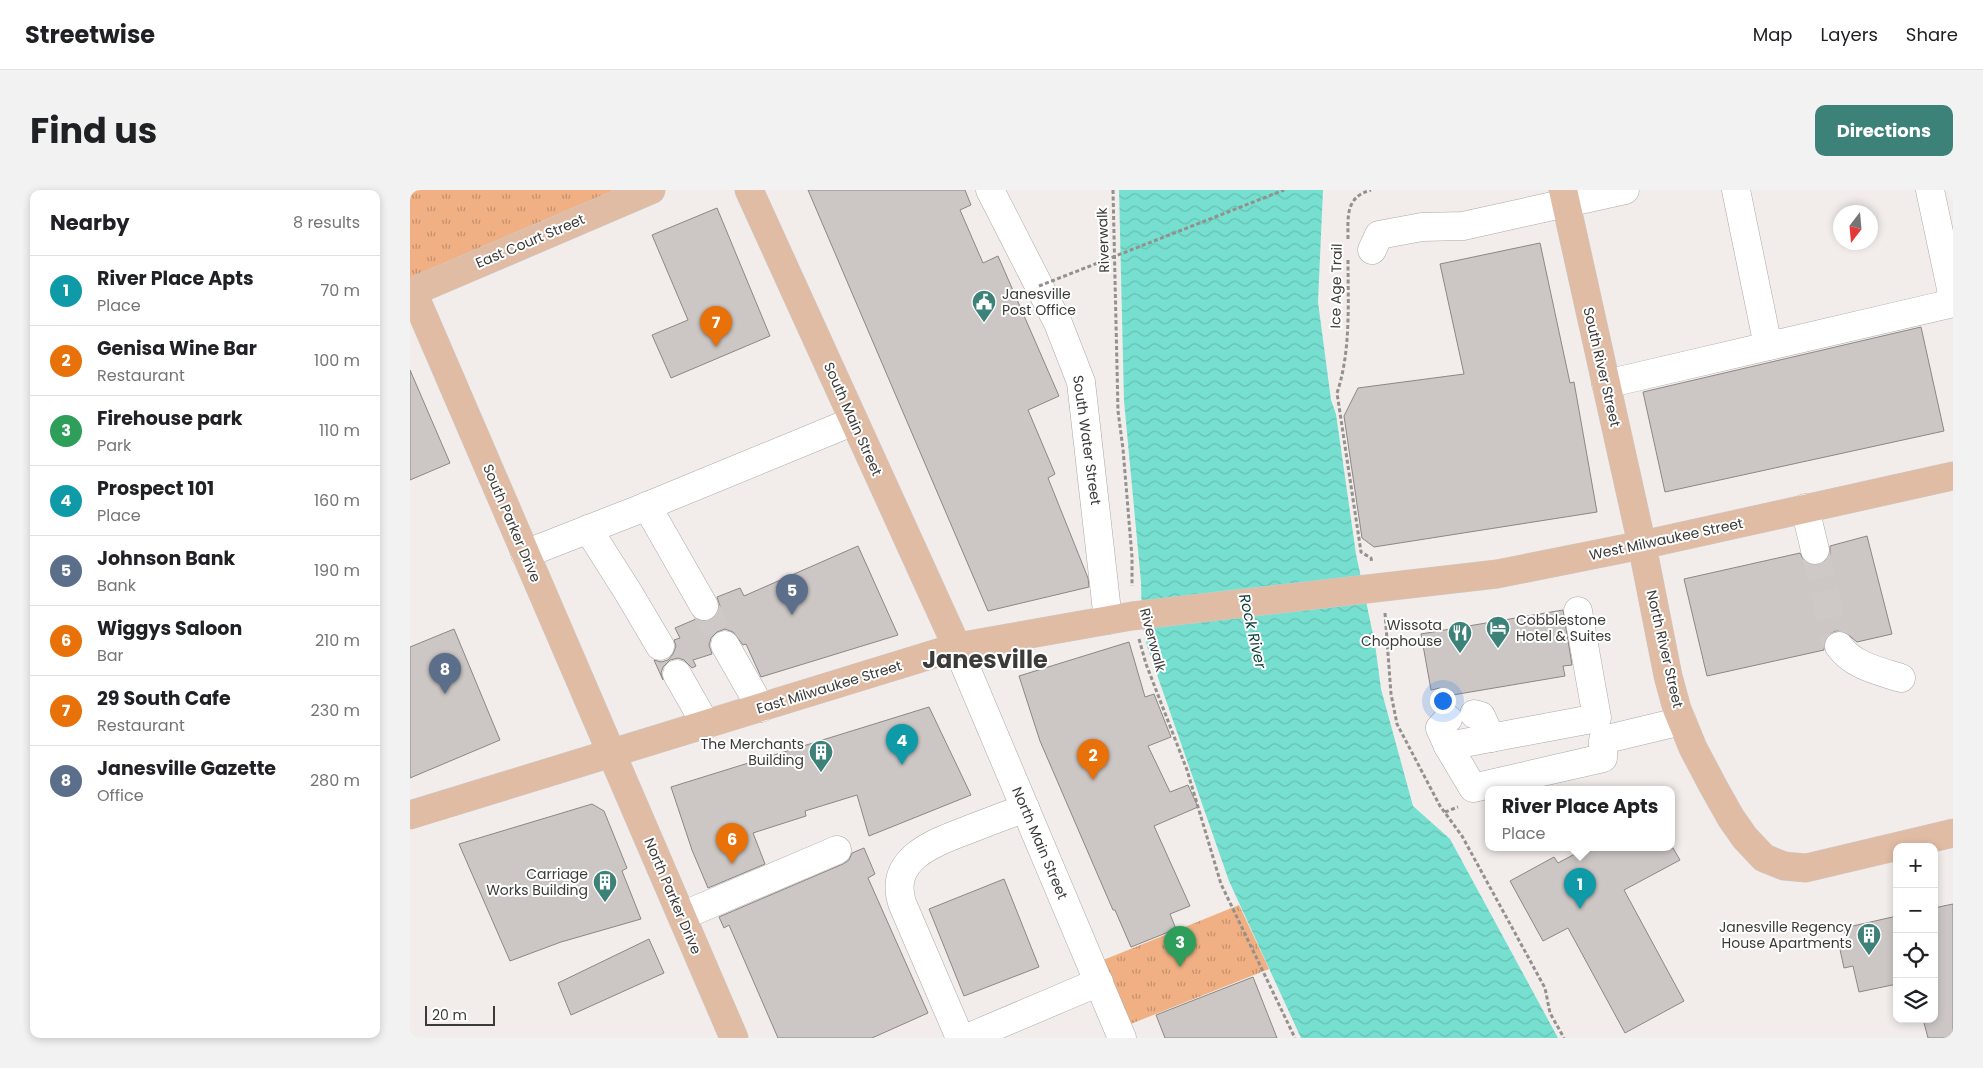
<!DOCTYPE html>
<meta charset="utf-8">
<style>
:root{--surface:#fff;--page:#f2f2f2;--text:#202124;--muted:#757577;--line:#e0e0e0;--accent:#3d8279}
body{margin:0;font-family:Poppins,sans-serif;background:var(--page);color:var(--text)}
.controls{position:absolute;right:15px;bottom:15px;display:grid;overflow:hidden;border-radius:10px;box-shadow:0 2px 8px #0003}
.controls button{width:45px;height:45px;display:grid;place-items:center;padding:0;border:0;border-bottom:1px solid var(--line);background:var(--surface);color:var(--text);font:25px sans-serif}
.compass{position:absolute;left:1423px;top:15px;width:45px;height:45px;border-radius:50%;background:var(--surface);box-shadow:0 2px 8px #0003;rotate:196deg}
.scale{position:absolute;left:15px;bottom:12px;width:70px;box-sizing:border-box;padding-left:5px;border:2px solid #3c3b39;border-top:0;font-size:14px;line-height:18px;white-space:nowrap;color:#3c3b39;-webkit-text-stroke:4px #fff;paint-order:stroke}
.you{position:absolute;left:1032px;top:510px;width:18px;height:18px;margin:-12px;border:4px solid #fff;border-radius:50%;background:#1a73e8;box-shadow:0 0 0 8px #1a73e833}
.badge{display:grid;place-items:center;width:32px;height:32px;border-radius:50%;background:var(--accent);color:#fff;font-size:16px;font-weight:700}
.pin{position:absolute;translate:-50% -41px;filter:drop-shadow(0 1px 2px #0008)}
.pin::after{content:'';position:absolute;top:26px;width:18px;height:15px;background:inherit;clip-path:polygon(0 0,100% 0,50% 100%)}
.popup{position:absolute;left:1075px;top:596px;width:190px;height:65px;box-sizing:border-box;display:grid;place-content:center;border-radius:10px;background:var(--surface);filter:drop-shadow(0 1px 4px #0005);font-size:16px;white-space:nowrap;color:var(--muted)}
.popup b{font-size:19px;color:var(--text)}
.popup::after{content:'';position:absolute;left:50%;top:100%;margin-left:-10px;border:10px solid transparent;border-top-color:var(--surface)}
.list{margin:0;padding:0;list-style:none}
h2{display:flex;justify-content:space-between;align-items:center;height:65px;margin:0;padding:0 20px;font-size:21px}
h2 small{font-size:16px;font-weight:400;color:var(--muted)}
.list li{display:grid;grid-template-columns:32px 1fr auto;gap:15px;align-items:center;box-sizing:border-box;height:70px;padding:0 20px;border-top:1px solid var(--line)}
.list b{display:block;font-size:19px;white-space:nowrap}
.list p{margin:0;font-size:16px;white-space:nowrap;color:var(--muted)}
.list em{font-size:16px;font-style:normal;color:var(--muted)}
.icon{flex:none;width:28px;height:28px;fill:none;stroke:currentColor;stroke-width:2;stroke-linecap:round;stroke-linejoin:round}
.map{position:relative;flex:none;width:1543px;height:848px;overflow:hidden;border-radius:10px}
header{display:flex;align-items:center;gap:30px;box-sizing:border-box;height:70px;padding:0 25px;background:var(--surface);border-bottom:1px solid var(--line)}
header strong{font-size:24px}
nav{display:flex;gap:28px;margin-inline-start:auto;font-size:18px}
.intro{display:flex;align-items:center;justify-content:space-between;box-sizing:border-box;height:120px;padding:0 30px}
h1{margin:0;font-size:35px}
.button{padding:12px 22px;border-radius:10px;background:var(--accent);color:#fff;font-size:18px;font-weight:700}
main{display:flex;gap:30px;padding:0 30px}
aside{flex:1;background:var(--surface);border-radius:10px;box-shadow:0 2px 8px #0003}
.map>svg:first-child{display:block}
.park{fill:url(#park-tufts)}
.water{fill:url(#water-waves)}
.building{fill:#ccc7c5;stroke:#8b8784}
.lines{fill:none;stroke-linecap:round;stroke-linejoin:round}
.minor-tunnel{stroke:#cec9c7;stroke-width:28;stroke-dasharray:28 14;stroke-linecap:butt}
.minor-casing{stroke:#aca8a5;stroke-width:29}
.major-casing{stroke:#ccc;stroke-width:29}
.path{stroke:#93908d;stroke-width:3;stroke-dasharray:4 2.5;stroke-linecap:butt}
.minor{stroke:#fff;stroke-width:28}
.major{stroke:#e0bca4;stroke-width:28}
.path-bridge{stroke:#93908d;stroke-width:3;stroke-dasharray:4 2.5;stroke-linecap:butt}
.labels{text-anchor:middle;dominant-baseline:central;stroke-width:4;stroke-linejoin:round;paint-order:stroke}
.street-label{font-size:14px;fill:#3c3b39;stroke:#fff}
.poi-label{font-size:14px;fill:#3c3b39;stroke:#fff;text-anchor:end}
.water-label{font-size:15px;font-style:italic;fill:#0f403a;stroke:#fff}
.town-label{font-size:24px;font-weight:bold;fill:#3c3b39;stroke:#fff}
</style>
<header>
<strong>Streetwise</strong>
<nav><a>Map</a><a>Layers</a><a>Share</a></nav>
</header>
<div class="intro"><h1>Find us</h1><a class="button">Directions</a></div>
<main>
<aside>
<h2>Nearby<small>8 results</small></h2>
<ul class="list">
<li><span class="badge" style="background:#0f9aa8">1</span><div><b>River Place Apts</b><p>Place</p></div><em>70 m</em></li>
<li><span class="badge" style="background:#e8710a">2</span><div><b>Genisa Wine Bar</b><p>Restaurant</p></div><em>100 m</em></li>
<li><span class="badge" style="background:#2e9e5b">3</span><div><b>Firehouse park</b><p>Park</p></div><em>110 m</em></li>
<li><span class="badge" style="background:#0f9aa8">4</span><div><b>Prospect 101</b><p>Place</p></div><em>160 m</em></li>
<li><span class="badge" style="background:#5c6f8a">5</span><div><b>Johnson Bank</b><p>Bank</p></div><em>190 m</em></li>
<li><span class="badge" style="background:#e8710a">6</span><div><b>Wiggys Saloon</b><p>Bar</p></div><em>210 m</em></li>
<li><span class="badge" style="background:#e8710a">7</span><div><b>29 South Cafe</b><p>Restaurant</p></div><em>230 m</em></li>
<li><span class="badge" style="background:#5c6f8a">8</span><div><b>Janesville Gazette</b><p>Office</p></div><em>280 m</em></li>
</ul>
</aside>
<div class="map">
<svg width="1543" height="848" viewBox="0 0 1543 848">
<defs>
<pattern id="park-tufts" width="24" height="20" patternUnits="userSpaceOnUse" patternTransform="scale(1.25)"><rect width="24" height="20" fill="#f0b083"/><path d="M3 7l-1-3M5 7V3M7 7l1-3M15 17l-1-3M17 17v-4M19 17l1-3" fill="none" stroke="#c4906c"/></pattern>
<pattern id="water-waves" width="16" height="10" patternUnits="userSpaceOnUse" patternTransform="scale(1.25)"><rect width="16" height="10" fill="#76dfd0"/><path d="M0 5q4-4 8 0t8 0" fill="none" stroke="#67c0b3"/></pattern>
</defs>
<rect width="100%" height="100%" fill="#f2edea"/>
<!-- park -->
<g class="park">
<path d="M 0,0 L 241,0 L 0,103 Z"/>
<path d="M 829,715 L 859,779 L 708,839 L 681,775 Z"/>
</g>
<!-- water -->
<path class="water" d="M 709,0 L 913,0 L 908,112 L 921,210 L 926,224 L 946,364 L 965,454 L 971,499 L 1003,616 L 1040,649 L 1148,848 L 891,848 L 819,691 L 737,456 L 732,433 L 731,392 L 714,211 Z"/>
<!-- building -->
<g class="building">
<path d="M 398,0 L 555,0 L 561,15 L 550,20 L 573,73 L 588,66 L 649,206 L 618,220 L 645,284 L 638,288 L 678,388 L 679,397 L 578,421 Z"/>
<path d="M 307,18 L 360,146 L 261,188 L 242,145 L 278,130 L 242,45 Z"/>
<path d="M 1130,53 L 1160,193 L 1164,192 L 1187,322 L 964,357 L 952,348 L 934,226 L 948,198 L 1054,184 L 1030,74 Z"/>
<path d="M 1511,137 L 1534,241 L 1255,302 L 1233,202 Z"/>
<path d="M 0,180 L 40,273 L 0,290 Z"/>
<path d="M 1457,346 L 1482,444 L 1447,452 L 1435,442 L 1426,441 L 1419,444 L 1415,450 L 1414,460 L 1297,486 L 1274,389 L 1390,363 L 1394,371 L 1400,375 L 1408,375 L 1415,372 L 1420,365 L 1420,356 Z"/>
<path d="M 448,356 L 488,445 L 351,487 L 336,454 L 333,455 L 323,442 L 315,439 L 307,442 L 301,448 L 299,455 L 302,464 L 283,470 L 286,476 L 282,478 L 274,470 L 268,468 L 260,470 L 253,477 L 251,483 L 253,490 L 244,470 L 251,472 L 258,470 L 263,464 L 266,456 L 264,450 L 270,448 L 265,438 L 286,429 L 293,432 L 301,430 L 307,424 L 310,416 L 307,407 L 330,398 L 334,406 Z"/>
<path d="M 1153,420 L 1162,475 L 1153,476 L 1155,486 L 1031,507 L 1030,498 L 1021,500 L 1011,444 Z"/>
<path d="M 44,439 L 90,550 L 0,588 L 0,457 Z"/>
<path d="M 719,452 L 735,507 L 744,504 L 761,547 L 738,556 L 760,602 L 778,595 L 788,617 L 744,636 L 780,716 L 760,724 L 766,739 L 721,757 L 705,720 L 703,720 L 696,704 L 630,551 L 609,486 Z"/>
<path d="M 519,517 L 561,605 L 459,646 L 447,605 L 395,621 L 396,626 L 343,643 L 355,674 L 298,698 L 282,660 L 261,597 Z"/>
<path d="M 182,614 L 194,621 L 217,678 L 212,681 L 231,729 L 151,752 L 100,771 L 49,654 Z"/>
<path d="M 454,658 L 465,684 L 458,688 L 518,823 L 462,848 L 368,848 L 319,735 L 314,738 L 309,727 L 433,674 L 439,670 L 442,663 Z"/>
<path d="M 1176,658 L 1263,658 L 1270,670 L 1214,700 L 1274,811 L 1215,843 L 1158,738 L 1133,751 L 1100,691 L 1144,667 L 1148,673 Z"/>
<path d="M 594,689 L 629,777 L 554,806 L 519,719 Z"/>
<path d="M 1543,714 L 1543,848 L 1518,848 L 1513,829 L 1524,829 L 1524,718 Z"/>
<path d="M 1487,726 L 1487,794 L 1449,802 L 1443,776 L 1434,778 L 1429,755 L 1437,753 L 1434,738 Z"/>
<path d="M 239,749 L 254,783 L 161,825 L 148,793 Z"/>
<path d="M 843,787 L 867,848 L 755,848 L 746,825 Z"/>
</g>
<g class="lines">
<!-- minor-tunnel -->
<g class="minor-tunnel">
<path d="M 1405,360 L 1425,449 L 1429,456"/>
<path d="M 294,416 L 315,455"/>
</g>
<defs>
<g id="minor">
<path d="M 580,0 L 648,133 L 671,192 L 698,430"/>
<path d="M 1326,0 L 1358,156"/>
<path d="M 1520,0 L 1543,108"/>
<path d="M 962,60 L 969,45 L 1012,37 L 1053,36 L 1215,0"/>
<path d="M 1196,194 L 1543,113"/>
<path d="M 237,316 L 294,416"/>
<path d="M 1395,318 L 1405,360"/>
<path d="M 178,339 L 218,402 L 250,456"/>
<path d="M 115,364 L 230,319 L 444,231"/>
<path d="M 1168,421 L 1187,528 L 1038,556 L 1063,598 L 1193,568 L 1193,550 L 1272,531"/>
<path d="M 315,455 L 351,518"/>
<path d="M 1429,456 C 1443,476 1469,481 1491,488"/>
<path d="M 547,457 L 712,848"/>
<path d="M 267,484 L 296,535"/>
<path d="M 1064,524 L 1071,526 L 1081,548"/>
<path d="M 1038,529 L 1030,538 L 1038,556"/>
<path d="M 272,726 L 427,660"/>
<path d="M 550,848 L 492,713 C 478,667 527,652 560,639 C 578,632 597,625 615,618"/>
<path d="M 557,848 L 689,792"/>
</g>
<g id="major">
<path d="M 339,0 L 547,457"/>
<path d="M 1153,0 L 1232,355 L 1258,486 L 1267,519 L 1283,558 L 1303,596 L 1321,628 L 1335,648 L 1354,668 L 1374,676 L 1396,678 L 1543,643"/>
<path d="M 3,102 L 324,848"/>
<path d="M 0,103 L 241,0"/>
<path d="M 0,625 L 547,457 L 722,426 L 1087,384 L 1232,355 L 1543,286"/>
</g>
</defs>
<!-- minor casing -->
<use href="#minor" class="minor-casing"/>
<!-- major casing -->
<use href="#major" class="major-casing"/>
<!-- path -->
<g class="path">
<path d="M 703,0 L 708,221 L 713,259 L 722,367 L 722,396"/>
<path d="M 938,49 C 938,27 935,7 961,0"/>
<path d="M 938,70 C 938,114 941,161 927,203 L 951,362 L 961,368 L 962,373"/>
<path d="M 975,423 L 981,504 L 987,534 L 1030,616 L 1052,646 L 1135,798 L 1140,823 L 1154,848"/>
<path d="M 729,449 L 736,474 L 777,580 L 811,694 L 885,848"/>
<path d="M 1035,622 L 1048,617"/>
</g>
<!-- minor -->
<use href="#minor" class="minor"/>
<!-- major -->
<use href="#major" class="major"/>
<!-- path-bridge -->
<path class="path-bridge" d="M 629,96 L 874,0"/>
</g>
<!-- icons -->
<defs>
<symbol id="civic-pin" viewBox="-11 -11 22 30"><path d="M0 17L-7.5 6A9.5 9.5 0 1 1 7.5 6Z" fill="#3d8279" stroke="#fff"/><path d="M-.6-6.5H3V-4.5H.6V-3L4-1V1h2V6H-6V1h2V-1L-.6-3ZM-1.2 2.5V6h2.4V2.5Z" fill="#fff"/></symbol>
<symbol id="hotel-pin" viewBox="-11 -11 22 30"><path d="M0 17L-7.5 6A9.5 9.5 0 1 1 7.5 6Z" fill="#3d8279" stroke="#fff"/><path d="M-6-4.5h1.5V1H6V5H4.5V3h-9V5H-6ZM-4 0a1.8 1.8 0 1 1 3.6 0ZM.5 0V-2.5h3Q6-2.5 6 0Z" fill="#fff"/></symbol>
<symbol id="restaurant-pin" viewBox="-11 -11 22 30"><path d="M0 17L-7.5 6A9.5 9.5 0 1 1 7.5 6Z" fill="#3d8279" stroke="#fff"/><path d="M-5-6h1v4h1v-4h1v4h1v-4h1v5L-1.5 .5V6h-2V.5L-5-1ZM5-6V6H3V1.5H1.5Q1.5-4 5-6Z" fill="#fff"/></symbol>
<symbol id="building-pin" viewBox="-11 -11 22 30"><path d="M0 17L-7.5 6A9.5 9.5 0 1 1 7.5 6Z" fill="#3d8279" stroke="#fff"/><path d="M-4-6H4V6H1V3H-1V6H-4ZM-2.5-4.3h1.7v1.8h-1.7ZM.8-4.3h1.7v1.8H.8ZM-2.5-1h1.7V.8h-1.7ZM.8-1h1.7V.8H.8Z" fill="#fff"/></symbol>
</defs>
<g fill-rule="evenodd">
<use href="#civic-pin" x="560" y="98" width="28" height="38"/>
<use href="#hotel-pin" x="1074" y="424" width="28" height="38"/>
<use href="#restaurant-pin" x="1036" y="429" width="28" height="38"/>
<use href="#building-pin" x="397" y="548" width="28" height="38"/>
<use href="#building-pin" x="181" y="678" width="28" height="38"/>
<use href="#building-pin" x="1445" y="731" width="28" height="38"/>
</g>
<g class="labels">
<!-- street labels -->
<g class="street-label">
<text transform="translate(693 50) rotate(-92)">Riverwalk</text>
<text transform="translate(120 51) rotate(-23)">East Court Street</text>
<text transform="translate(926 96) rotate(-89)">Ice Age Trail</text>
<text transform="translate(1192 177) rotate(77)">South River Street</text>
<text transform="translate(443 229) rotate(66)">South Main Street</text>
<text transform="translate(677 250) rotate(82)">South Water Street</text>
<text transform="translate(102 333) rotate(67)">South Parker Drive</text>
<text transform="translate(1256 349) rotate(-12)">West Milwaukee Street</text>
<text transform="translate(743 450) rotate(75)">Riverwalk</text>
<text transform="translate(1255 459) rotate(77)">North River Street</text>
<text transform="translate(419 497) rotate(-17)">East Milwaukee Street</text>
<text transform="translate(630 653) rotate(67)">North Main Street</text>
<text transform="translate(263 706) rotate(67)">North Parker Drive</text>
</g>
<!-- poi labels -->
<g class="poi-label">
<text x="592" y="104" text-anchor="start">Janesville<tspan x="592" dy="16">Post Office</tspan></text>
<text x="1106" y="430" text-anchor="start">Cobblestone<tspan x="1106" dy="16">Hotel &amp; Suites</tspan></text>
<text x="1032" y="435">Wissota<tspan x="1032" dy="16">Chophouse</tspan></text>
<text x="394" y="554">The Merchants<tspan x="394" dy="16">Building</tspan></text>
<text x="178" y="684">Carriage<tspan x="178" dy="16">Works Building</tspan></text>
<text x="1442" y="737">Janesville Regency<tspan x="1442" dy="16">House Apartments</tspan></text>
</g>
<!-- water labels -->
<g class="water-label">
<text transform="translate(843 441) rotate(77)">Rock River</text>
</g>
<!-- town labels -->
<g class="town-label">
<text x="575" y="469">Janesville</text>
</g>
</g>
</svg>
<div class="controls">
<button>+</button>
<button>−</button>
<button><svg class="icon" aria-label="locate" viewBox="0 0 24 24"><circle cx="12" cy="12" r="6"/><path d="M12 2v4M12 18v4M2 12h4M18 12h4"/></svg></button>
<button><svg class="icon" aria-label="layers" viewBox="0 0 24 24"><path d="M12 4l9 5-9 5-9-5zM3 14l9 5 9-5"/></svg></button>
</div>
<svg class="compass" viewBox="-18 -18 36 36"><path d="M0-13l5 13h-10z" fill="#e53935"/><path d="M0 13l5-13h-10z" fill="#757577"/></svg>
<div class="scale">20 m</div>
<div class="you"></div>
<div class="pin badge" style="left:1170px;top:719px;background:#0f9aa8">1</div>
<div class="popup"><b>River Place Apts</b>Place</div>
<div class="pin badge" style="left:683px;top:590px;background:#e8710a">2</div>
<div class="pin badge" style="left:770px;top:777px;background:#2e9e5b">3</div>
<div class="pin badge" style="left:492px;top:575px;background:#0f9aa8">4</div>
<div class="pin badge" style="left:382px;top:425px;background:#5c6f8a">5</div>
<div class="pin badge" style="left:322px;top:674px;background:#e8710a">6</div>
<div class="pin badge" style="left:306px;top:157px;background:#e8710a">7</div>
<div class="pin badge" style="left:35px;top:504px;background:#5c6f8a">8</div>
</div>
</main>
